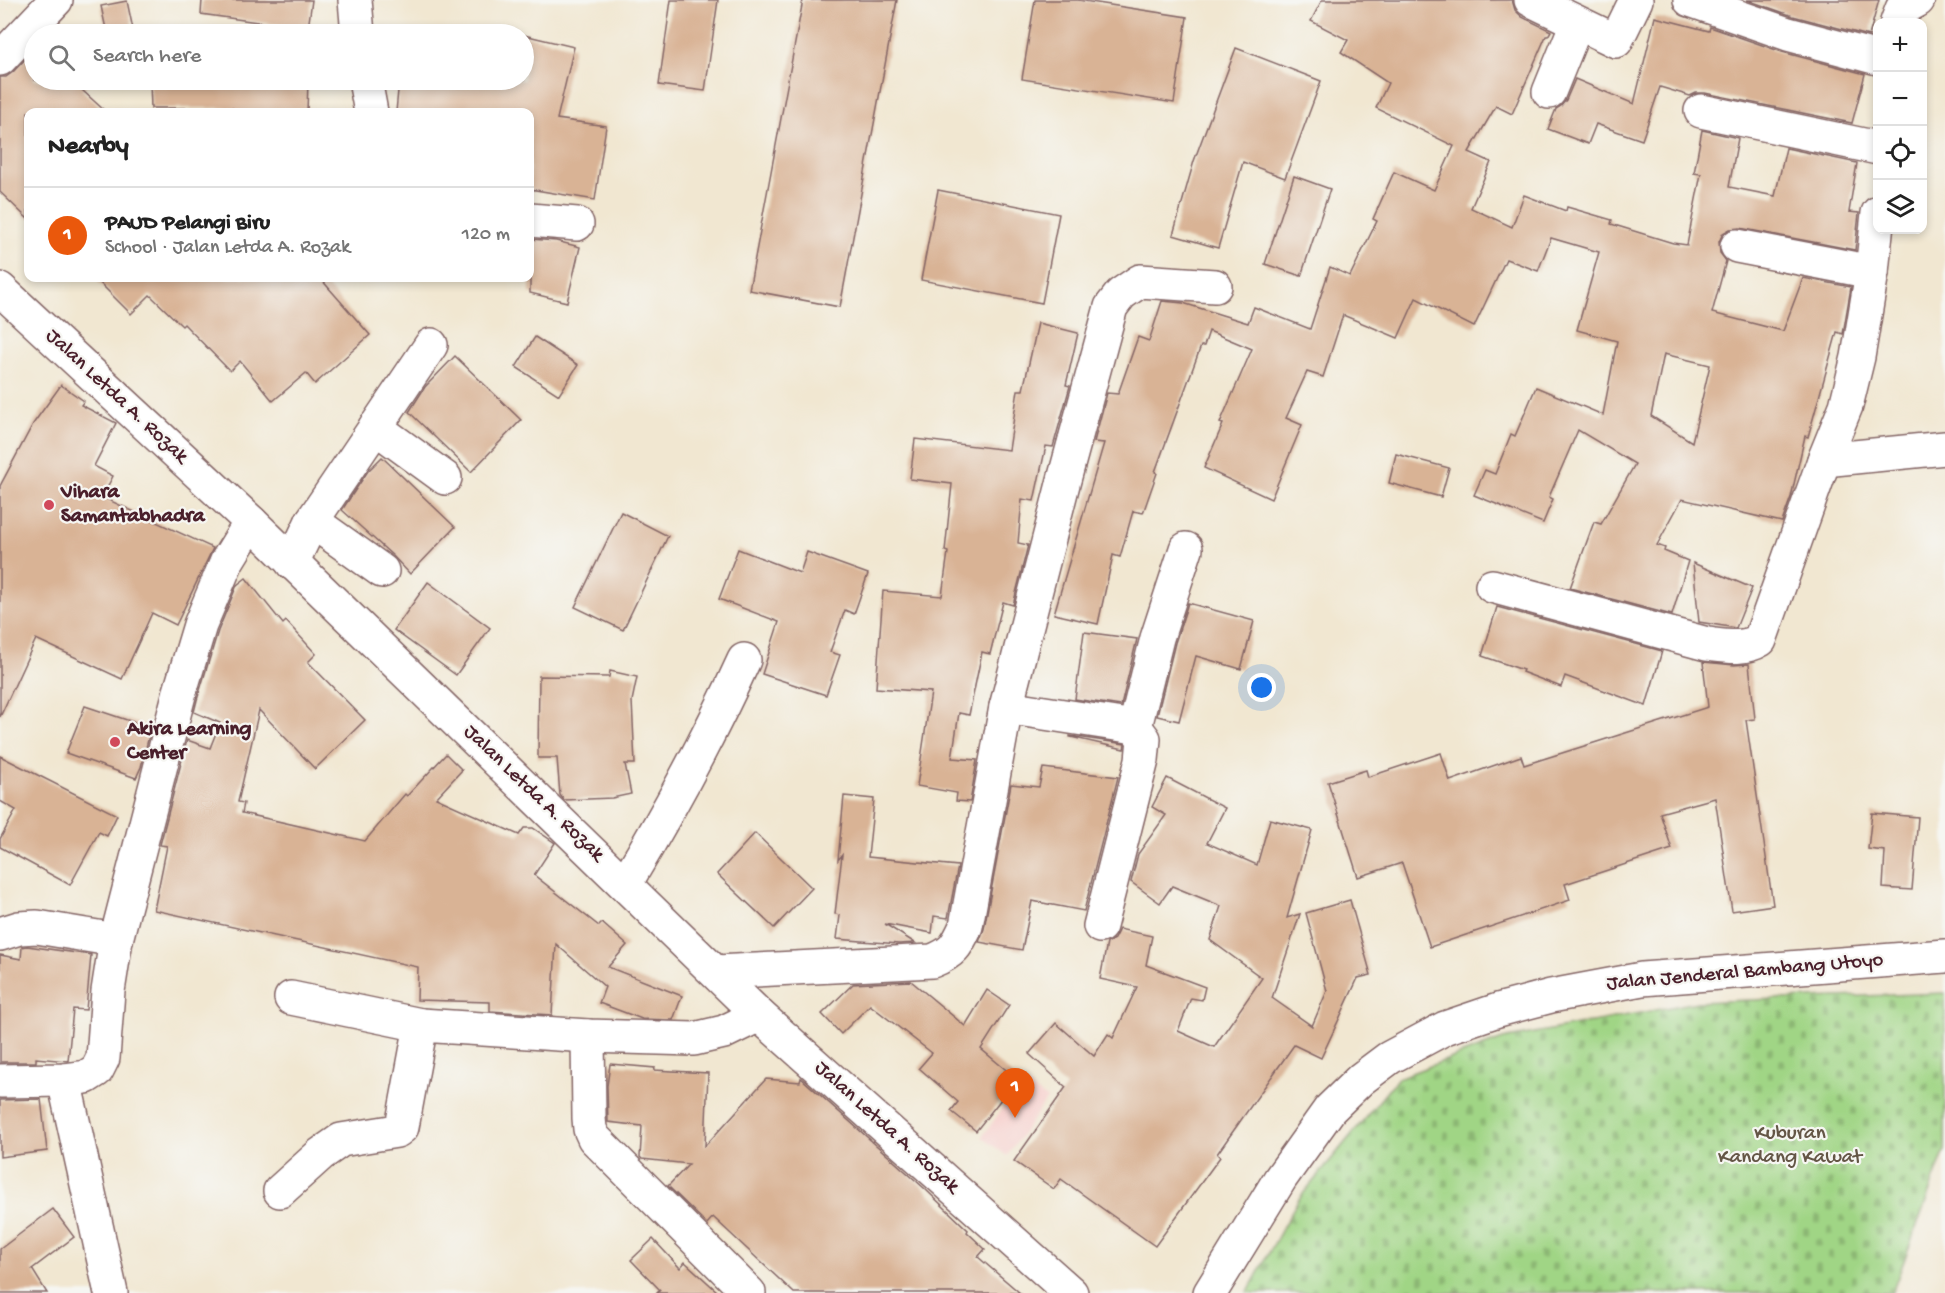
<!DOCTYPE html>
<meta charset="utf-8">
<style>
:root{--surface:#fff;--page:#f2f2f2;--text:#222;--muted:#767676;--line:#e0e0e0;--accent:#ea580c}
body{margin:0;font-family:"Gochi Hand",sans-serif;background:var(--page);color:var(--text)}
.controls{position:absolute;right:18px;top:18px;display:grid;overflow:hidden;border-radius:12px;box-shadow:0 3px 9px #0003}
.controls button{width:54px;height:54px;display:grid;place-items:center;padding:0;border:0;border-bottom:2px solid var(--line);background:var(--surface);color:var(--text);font:30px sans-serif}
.you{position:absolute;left:1262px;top:688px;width:21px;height:21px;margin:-15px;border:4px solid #fff;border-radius:50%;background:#1a73e8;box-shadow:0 0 0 9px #1a73e833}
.badge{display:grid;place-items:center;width:39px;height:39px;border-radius:50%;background:var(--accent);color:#fff;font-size:20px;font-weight:700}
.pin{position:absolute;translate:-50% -50px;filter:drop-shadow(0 2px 3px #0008)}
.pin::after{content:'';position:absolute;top:32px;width:21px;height:18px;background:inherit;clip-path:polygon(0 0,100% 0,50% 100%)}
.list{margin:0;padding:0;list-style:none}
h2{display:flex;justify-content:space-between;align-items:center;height:78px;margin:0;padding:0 24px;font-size:26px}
h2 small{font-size:20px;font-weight:400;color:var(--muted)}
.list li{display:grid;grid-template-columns:39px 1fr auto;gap:18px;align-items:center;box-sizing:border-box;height:96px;padding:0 24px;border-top:2px solid var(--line)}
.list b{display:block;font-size:22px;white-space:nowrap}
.list p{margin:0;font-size:20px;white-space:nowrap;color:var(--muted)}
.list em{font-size:20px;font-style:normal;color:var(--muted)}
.icon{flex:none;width:33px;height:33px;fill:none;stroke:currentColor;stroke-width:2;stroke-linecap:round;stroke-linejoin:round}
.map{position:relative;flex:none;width:1945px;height:1293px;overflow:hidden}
.search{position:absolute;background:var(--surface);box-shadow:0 3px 9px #0003;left:24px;top:24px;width:510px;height:66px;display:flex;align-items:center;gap:15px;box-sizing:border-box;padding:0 21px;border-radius:33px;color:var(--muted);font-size:22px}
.panel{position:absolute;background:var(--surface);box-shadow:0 3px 9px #0003;left:24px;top:108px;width:510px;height:174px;border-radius:12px}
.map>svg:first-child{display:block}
.built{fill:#f7d0cd}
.cemetery{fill:url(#cemetery-stones);stroke:#757a58;stroke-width:1.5}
.building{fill:#d9b395;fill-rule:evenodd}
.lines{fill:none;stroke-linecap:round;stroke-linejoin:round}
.minor-casing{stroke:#846565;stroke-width:36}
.minor{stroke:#fff;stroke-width:33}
.poi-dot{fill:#d1495b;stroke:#f6f6f2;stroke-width:2}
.labels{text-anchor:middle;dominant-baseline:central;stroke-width:4.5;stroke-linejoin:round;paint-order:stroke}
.street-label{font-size:21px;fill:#4a1f2b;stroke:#f6f6f2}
.poi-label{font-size:21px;font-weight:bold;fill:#4a1f2b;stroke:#f6f6f2;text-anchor:start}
.park-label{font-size:21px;fill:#645646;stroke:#f6f6f2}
</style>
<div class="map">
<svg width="1945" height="1293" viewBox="0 0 1945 1293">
<defs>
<pattern id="cemetery-stones" width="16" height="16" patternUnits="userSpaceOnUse" patternTransform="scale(1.5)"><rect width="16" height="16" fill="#a0d585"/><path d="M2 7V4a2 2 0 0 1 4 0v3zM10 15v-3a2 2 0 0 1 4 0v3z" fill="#8bb673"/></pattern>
</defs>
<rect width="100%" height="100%" fill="#f6f6f2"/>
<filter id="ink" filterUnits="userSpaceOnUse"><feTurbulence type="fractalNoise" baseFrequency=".0167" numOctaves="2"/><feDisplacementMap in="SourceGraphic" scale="12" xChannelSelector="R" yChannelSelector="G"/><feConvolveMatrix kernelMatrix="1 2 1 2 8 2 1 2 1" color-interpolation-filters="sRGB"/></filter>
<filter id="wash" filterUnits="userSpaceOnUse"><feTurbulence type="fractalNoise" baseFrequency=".008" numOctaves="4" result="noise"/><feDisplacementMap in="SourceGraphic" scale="24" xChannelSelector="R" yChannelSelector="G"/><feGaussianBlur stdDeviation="1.35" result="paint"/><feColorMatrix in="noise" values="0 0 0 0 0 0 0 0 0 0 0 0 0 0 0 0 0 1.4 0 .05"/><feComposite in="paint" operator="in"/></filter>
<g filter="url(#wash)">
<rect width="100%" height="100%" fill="#f1e7d1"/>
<!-- built -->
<path class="built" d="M 1022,1081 L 1047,1099 L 1007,1156 L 982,1137 Z"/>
<!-- cemetery -->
<path class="cemetery" d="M 1945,993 L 1945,1150 L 1892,1293 L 1247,1293 L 1298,1200 L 1398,1078 L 1503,1039 L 1697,1002 Z"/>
<g id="blocks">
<!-- building -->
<g class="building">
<path d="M 202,0 L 312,0 L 308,29 L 201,14 Z"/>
<path d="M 671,0 L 718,0 L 705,91 L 659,85 Z"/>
<path d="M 803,0 L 897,0 L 840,307 L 749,290 Z"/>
<path d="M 1035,0 L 1078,0 L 1187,17 L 1174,103 L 1022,79 Z"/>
<path d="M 1322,0 L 1512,0 L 1515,10 L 1522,17 L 1551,31 L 1548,36 L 1546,36 L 1512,114 L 1496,106 L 1469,152 L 1491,162 L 1471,208 L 1512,227 L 1524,195 L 1566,211 L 1567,207 L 1612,220 L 1611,224 L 1673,243 L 1687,245 L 1701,174 L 1694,173 L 1702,130 L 1738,138 L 1729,187 L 1775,196 L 1786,148 L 1857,163 L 1849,212 L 1859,213 L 1855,250 L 1740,228 L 1730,229 L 1723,233 L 1719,242 L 1720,253 L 1726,261 L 1712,313 L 1783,331 L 1803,278 L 1851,287 L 1843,334 L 1837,332 L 1808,437 L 1805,436 L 1791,497 L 1782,522 L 1682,499 L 1657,545 L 1665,548 L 1664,551 L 1688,561 L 1672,615 L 1570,588 L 1594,522 L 1601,524 L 1635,464 L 1578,430 L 1549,497 L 1553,499 L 1543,523 L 1474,495 L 1485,470 L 1495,474 L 1511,434 L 1515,436 L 1536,387 L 1603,415 L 1617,341 L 1577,330 L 1599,252 L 1551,238 L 1538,271 L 1506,259 L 1474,327 L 1416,298 L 1398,338 L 1343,315 L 1323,377 L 1307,372 L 1286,418 L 1302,425 L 1271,499 L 1204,468 L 1223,424 L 1220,423 L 1252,349 L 1209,331 L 1204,346 L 1201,346 L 1155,472 L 1157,473 L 1143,513 L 1133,511 L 1120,557 L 1113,555 L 1098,624 L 1054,614 L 1104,443 L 1094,442 L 1107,393 L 1118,394 L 1138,337 L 1149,341 L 1162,301 L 1183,303 L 1248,323 L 1254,307 L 1310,329 L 1330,267 L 1350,276 L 1377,221 L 1373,219 L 1394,172 L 1434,190 L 1454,146 L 1376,108 L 1388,83 L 1341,52 L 1348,40 L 1311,21 ZM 1664,354 L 1710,365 L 1692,442 L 1651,416 Z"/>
<path d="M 1747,0 L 1879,0 L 1869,36 L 1793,16 Z"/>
<path d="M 127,1 L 134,34 L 107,34 L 101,6 Z"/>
<path d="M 1655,17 L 1709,31 L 1710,27 L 1782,52 L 1865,74 L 1852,123 L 1705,93 L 1696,93 L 1690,96 L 1660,87 L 1642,140 L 1596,124 L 1588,144 L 1548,129 L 1556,109 L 1561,106 L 1566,100 L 1575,79 L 1634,104 Z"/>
<path d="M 524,35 L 574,47 L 557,119 L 606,126 L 595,200 L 530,189 L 530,112 L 396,112 L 399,80 L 524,80 Z"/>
<path d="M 1236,48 L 1321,81 L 1285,178 L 1243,162 L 1218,248 L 1173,235 L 1194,161 Z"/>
<path d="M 34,50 L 34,80 L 92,80 L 82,90 L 106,112 L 28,112 L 28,219 L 0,192 L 0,77 L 6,77 L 13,72 Z"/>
<path d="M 233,80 L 308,80 L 307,112 L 232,112 L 232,108 L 151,108 L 150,81 Z"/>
<path d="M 1294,176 L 1330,189 L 1301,276 L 1265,264 Z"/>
<path d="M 938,190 L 1059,214 L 1042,303 L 921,280 Z"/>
<path d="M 530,239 L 556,241 L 580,247 L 567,302 L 530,293 Z"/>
<path d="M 95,278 L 320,278 L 370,335 L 315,384 L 306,373 L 273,401 L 240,361 L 230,371 L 184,324 L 182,326 L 150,295 L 131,314 Z"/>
<path d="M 1038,323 L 1078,333 L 1066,385 L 1070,386 L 1053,447 L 1046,446 L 1034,501 L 1022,499 L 1018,543 L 1028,545 L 1013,605 L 1003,602 L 990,654 L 982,652 L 969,715 L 959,713 L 952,758 L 977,760 L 970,802 L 956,801 L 957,793 L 917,786 L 931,692 L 876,688 L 883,591 L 942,596 L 948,552 L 945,551 L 952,484 L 910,479 L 915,439 L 1009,450 L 1018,390 L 1023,390 Z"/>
<path d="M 535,337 L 578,365 L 559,395 L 516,367 Z"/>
<path d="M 455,356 L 521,420 L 471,472 L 409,412 L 425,387 Z"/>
<path d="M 61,385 L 84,401 L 81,405 L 116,423 L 94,466 L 113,476 L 102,497 L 213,548 L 176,625 L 152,613 L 122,679 L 36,639 L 0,717 L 0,486 L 33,424 Z"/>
<path d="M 1396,454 L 1449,468 L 1441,497 L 1389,483 Z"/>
<path d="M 382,457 L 455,527 L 410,574 L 393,556 L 342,510 L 368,471 Z"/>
<path d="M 621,512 L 668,536 L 623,630 L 575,607 Z"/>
<path d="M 738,549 L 800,573 L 807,552 L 868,574 L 854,614 L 845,610 L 830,652 L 840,655 L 826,695 L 762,674 L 779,622 L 719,599 Z"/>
<path d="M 1693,563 L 1752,588 L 1736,628 L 1699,622 Z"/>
<path d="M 246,578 L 283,624 L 286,621 L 316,654 L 308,662 L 365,720 L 315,769 L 259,710 L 238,802 L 244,803 L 242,813 L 365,841 L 405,794 L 407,796 L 446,754 L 462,770 L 436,798 L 519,835 L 524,828 L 533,828 L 555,843 L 534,875 L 599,926 L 602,923 L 627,945 L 608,967 L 682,996 L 673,1020 L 642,1019 L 599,1003 L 605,987 L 556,944 L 552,1015 L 490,1011 L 490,1002 L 417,1000 L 418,967 L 154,910 L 167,846 L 160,845 L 187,740 L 210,748 L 220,723 L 194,712 L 197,700 L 218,631 L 237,585 Z"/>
<path d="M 428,582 L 490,628 L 456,675 L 394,630 Z"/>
<path d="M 1188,603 L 1254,621 L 1241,669 L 1196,656 L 1179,721 L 1157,716 L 1175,643 Z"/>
<path d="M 1497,607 L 1662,651 L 1646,706 L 1565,676 L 1561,687 L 1522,672 L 1523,670 L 1482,656 Z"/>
<path d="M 1084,632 L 1137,639 L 1121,706 L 1075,699 Z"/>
<path d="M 1703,662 L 1734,665 L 1749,664 L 1755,719 L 1746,720 L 1773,905 L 1732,911 L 1715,798 L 1660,813 L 1672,849 L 1565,884 L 1570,900 L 1430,947 L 1402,863 L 1358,877 L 1328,782 L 1366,770 L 1368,777 L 1441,753 L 1450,781 L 1521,756 L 1524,765 L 1708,707 Z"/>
<path d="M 610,671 L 637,677 L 632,701 L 635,764 L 625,764 L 631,794 L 612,798 L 564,800 L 560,795 L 557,758 L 538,758 L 539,676 L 609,677 Z"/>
<path d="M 85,706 L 151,728 L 141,767 L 136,778 L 66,753 Z"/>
<path d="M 1070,736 L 1125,744 L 1124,749 L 1070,737 Z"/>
<path d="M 0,756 L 117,815 L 107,836 L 99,832 L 70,885 L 0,847 L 0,839 L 16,810 L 0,801 Z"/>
<path d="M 1043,768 L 1118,777 L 1084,911 L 1032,901 L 1022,950 L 979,942 L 984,929 L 1011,784 L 1039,787 Z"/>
<path d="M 1167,778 L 1225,808 L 1207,843 L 1257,865 L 1270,819 L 1312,830 L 1287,918 L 1300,914 L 1272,998 L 1312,1026 L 1327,991 L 1306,913 L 1350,900 L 1371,975 L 1358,978 L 1321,1058 L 1294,1045 L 1217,1154 L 1220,1157 L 1155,1246 L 1061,1179 L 1054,1189 L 1014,1161 L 1066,1087 L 1029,1054 L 1056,1023 L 1094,1056 L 1108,1034 L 1113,1038 L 1137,987 L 1100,979 L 1107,943 L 1114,939 L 1119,929 L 1152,936 L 1146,965 L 1205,987 L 1202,1000 L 1191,998 L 1178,1031 L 1214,1047 L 1262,978 L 1210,940 L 1221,906 L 1172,886 L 1160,903 L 1131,882 L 1138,854 L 1166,815 L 1152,807 Z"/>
<path d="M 844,796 L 874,799 L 868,857 L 958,866 L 948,918 L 934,916 L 932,933 L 885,924 L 915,943 L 899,944 L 837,939 L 840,915 L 835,914 L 842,855 L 838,860 Z"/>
<path d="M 1872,813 L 1918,817 L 1912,890 L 1883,888 L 1885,851 L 1868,849 Z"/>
<path d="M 755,833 L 812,888 L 774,928 L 717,874 Z"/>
<path d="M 27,946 L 91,955 L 86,1010 L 73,1009 L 68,1061 L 36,1058 L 36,1062 L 0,1062 L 0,955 L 21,959 L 22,947 Z"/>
<path d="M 911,981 L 965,1026 L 987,990 L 1009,1005 L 981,1049 L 1017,1079 L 976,1131 L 951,1111 L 958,1102 L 919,1068 L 932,1053 L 870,1005 L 841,1034 L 822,1014 L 853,984 Z"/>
<path d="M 610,1064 L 655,1068 L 654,1070 L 708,1073 L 705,1146 L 766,1079 L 800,1082 L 801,1078 L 924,1188 L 968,1230 L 967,1232 L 985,1249 L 978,1257 L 1020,1293 L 794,1293 L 713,1217 L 707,1224 L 668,1186 L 689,1164 L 642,1159 L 640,1157 L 642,1126 L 608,1122 L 607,1086 Z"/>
<path d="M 41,1099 L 47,1151 L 0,1157 L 0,1100 Z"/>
<path d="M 53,1209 L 74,1237 L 32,1269 L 47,1293 L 0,1293 L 0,1249 Z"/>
<path d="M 653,1239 L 680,1268 L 685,1262 L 719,1293 L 657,1293 L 660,1290 L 631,1260 Z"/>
</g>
</g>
</g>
<g filter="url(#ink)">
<use href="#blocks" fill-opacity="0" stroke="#846565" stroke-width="1.5"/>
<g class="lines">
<defs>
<g id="minor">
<path d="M 355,0 L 358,34"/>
<path d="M 1531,0 L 1616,41 L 1636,0"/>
<path d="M 1690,0 L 1788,34 L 1878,58"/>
<path d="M 1897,22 L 1902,9 L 1918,0"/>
<path d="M 0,59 L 56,0"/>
<path d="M 365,80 L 371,112"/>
<path d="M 1549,92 L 1577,23"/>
<path d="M 1701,111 L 1878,148"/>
<path d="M 530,220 L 577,224"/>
<path d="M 1737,246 L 1872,272"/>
<path d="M 0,289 L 251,522 L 759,1015 L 1071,1293"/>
<path d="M 375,427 L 445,478"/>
<path d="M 1824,460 L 1945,448"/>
<path d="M 312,521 L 382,571"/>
<path d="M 292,563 L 312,521 L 431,345"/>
<path d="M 1492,586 L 1707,644 C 1725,646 1744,650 1760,640 L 1824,460 L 1846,406 L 1858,357 L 1872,272 L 1878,213"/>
<path d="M 1006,707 L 1135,727 L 1157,638 L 1186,549"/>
<path d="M 625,884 C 669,811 709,737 744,660"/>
<path d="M 1100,926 L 1142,760 L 1144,739 L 1135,727"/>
<path d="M 0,934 L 19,928 L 37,927 L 116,940"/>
<path d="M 716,972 L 932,961 C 953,953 957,946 966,926 L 1006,707 L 1064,480 L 1111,307 L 1121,294 L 1140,281 L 1215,286"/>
<path d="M 291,998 L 421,1025 L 588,1036 L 694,1039 L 724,1032 L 759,1015"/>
<path d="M 588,1036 L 589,1118 L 590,1129 L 594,1138 L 749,1293"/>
<path d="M 64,1080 L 111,1293"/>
<path d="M 0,1081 L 64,1080 L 86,1077 L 97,1070 L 103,1058 L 108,991 L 116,940 L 179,695 L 200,625 L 227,561 L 251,522"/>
<path d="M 280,1191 L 321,1154 L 341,1140 L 397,1131 L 402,1127 L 421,1025"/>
<path d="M 1210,1293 L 1280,1179 L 1330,1109 L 1361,1079 L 1389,1058 L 1445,1028 L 1498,1010 L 1551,996 L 1642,979 L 1945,956"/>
</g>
</defs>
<!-- minor casing -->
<use href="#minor" class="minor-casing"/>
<!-- minor -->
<use href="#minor" class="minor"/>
</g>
</g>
<!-- markers -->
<g class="poi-dot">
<circle cx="49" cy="505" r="6"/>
<circle cx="115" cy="742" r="6"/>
</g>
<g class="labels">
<!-- street labels -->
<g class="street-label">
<text transform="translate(116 397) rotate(43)">Jalan Letda A. Rozak</text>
<text transform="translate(533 794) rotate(44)">Jalan Letda A. Rozak</text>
<text transform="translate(1745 973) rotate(-5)">Jalan Jenderal Bambang Utoyo</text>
<text transform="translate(886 1128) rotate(42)">Jalan Letda A. Rozak</text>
</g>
<!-- poi labels -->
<g class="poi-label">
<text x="61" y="493">Vihara<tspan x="61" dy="24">Samantabhadra</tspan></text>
<text x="127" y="730">Akira Learning<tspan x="127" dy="24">Center</tspan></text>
</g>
<!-- park labels -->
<g class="park-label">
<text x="1790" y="1134">Kuburan<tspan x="1790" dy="24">Kandang Kawat</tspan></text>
</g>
</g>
</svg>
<div class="controls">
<button>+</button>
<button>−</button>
<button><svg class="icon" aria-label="locate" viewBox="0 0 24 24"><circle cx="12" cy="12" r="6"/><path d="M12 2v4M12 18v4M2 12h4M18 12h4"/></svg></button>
<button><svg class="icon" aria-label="layers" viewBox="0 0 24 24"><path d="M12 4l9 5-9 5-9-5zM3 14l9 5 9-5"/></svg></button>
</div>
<div class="you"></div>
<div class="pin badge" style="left:1015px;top:1118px">1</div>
<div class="search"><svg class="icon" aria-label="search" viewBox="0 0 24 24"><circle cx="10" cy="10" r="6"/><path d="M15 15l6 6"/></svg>Search here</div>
<section class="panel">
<h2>Nearby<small></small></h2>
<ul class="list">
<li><span class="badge">1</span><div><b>PAUD Pelangi Biru</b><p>School · Jalan Letda A. Rozak</p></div><em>120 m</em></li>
</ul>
</section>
</div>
